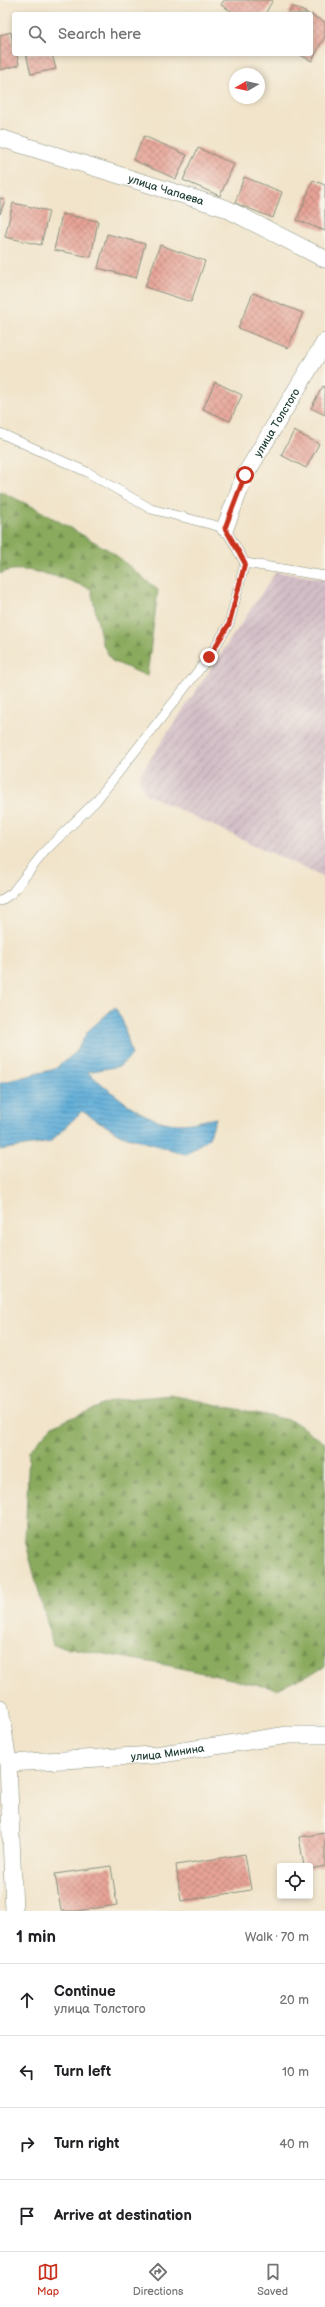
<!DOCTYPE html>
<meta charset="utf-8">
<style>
:root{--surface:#fff;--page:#f6f6f6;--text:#202124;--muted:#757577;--line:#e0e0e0;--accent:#c8321e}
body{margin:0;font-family:"Balsamiq Sans",sans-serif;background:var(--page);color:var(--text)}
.controls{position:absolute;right:12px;bottom:12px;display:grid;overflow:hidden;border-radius:4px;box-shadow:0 2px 6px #0003}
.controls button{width:36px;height:36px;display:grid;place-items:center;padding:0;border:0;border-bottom:1px solid var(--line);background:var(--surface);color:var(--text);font:20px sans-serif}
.compass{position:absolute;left:229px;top:68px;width:36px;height:36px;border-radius:50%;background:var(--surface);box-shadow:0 2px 6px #0003;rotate:261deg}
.stop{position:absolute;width:12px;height:12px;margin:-9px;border:3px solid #c8321e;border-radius:50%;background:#fff}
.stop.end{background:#c8321e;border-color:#fff;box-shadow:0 1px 4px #0008}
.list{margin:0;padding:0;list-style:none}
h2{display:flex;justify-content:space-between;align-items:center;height:52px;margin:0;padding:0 16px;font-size:17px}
h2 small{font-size:13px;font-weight:400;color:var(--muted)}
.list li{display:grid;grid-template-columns:26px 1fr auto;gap:12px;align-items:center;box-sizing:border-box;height:72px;padding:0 16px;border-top:1px solid var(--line)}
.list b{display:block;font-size:15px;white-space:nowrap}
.list p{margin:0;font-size:13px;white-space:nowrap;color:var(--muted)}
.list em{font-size:13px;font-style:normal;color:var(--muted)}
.icon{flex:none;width:22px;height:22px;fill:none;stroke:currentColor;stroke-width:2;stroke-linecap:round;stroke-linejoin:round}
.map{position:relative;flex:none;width:325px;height:1911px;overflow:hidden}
.search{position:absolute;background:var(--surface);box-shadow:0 2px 6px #0003;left:12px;right:12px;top:12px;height:44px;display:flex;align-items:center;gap:10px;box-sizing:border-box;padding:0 14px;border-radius:4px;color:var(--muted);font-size:15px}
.sheet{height:340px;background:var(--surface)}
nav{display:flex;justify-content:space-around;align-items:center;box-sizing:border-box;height:56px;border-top:1px solid var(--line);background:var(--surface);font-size:11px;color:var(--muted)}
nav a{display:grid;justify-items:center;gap:2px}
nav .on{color:var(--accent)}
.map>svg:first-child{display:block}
.industrial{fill:url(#industrial-furrows)}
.forest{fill:url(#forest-firs);stroke:#547448}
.water{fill:url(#water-rules);stroke:#3f7586}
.building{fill:url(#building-cross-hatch)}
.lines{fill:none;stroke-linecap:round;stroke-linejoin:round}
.service-casing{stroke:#88907f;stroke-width:10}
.minor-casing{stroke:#88907f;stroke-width:18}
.service{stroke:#fff;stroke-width:9}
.minor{stroke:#fff;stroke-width:17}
.route{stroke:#c8321e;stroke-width:5}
.labels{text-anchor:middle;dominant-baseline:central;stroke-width:3;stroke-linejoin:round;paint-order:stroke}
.street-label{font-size:11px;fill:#1f3d34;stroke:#f7f3e8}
</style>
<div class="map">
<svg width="325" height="1911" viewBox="0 0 325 1911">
<defs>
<pattern id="industrial-furrows" width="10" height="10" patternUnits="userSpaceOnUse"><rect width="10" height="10" fill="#d2bdc6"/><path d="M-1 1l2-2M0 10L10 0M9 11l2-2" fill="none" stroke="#aa9ba2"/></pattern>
<pattern id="forest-firs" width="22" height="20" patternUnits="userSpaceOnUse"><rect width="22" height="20" fill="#8aaa5d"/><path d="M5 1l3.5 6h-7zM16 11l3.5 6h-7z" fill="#708c4e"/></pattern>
<pattern id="water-rules" width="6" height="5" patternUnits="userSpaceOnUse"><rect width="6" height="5" fill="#5fadd9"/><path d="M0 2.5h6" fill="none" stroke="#4e8eb1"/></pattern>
<pattern id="building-cross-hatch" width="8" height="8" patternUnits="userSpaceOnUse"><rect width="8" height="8" fill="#e7a396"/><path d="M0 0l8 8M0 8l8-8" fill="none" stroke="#bb867b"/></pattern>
</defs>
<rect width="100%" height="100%" fill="#f7f3e8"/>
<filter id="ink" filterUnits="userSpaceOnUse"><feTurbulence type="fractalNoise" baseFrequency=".025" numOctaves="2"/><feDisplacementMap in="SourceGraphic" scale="8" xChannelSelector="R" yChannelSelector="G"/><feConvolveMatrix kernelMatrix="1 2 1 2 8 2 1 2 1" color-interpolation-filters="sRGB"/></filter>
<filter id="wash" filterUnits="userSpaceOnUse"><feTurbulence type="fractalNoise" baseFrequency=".012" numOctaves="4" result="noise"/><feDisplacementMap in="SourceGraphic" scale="16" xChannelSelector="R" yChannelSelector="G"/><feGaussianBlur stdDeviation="0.9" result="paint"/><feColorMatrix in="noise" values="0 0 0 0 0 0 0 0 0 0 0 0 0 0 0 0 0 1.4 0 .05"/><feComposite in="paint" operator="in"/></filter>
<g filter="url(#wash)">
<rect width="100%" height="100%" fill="#f1e4ca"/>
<!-- industrial -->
<path class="industrial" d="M 276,572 L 325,579 L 325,878 L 146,794 L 138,777 Z"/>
<!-- forest -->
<g class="forest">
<path d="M 0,491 L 37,509 L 112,552 L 158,590 L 147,676 L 112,661 L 102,643 L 91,589 C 72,581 18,561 0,574 Z"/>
<path d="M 171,1395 L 293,1421 L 325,1443 L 325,1667 L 277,1689 L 161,1664 L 53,1645 L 25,1540 L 29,1451 L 52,1426 L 115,1400 Z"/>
</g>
<!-- water -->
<path class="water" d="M 115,1007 L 123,1022 L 132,1055 L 120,1066 L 87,1072 C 114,1093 143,1123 179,1124 C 191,1124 204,1120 216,1118 L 209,1138 L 186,1154 L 121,1135 L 82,1111 L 50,1142 L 0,1150 L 0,1083 L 55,1069 L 75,1053 L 88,1031 Z"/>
<g id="blocks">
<!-- building -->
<g class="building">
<path d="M 224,0 L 273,0 L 265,14 L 236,14 L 221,5 Z"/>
<path d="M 292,6 L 309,14 L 288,14 Z"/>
<path d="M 311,15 L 325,22 L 325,36 L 312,61 L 298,54 L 311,54 Z"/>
<path d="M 11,32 L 14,54 L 17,54 L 19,65 L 0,70 L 0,35 Z"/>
<path d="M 26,54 L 52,54 L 56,69 L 31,74 Z"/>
<path d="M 144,136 L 187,155 L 176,179 L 133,160 Z"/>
<path d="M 198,148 L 234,164 L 220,196 L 183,180 Z"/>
<path d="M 244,177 L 282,192 L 273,218 L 235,203 Z"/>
<path d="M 313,180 L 325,185 L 325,231 L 297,220 Z"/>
<path d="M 0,198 L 5,200 L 0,214 Z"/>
<path d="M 13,203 L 49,211 L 41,245 L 5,237 Z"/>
<path d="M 62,214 L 98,221 L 91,257 L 54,250 Z"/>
<path d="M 107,234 L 145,244 L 136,278 L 98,268 Z"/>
<path d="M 160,245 L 205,261 L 191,302 L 145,287 Z"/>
<path d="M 253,293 L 303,313 L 288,348 L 238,328 Z"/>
<path d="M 215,382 L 242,395 L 230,421 L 203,409 Z"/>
<path d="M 323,386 L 325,387 L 325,415 L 311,408 Z"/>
<path d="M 294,431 L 319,444 L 306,468 L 281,455 Z"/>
<path d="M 325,1833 L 325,1866 L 310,1869 L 310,1866 L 304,1866 L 299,1837 Z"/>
<path d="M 245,1854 L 251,1890 L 181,1901 L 176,1865 Z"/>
<path d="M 111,1866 L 117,1905 L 77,1911 L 61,1911 L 55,1874 Z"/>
</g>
</g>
</g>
<g filter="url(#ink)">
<use href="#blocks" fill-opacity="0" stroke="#88907f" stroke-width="1"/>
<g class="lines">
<defs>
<g id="service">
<path d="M 0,433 L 87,472 L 151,509 L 225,528 L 245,563 L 325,576"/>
<path d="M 0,901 L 12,893 L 45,851 L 96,801 L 209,657 L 229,624 L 245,563"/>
</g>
<g id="minor">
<path id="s1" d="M 0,138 L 225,208 L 325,259"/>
<path id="s2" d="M 225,528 L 245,475 L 325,342"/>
<path d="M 0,1708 L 8,1763 L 14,1911"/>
<path id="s3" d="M 8,1763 L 155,1755 L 288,1735 L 325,1735"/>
</g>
</defs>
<!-- service casing -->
<use href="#service" class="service-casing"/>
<!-- minor casing -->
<use href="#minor" class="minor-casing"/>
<!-- service -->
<use href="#service" class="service"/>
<!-- minor -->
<use href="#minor" class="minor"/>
</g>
</g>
<g class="lines" filter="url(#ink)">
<!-- route -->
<path class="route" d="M 209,657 L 229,624 L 245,563 L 225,528 L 245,475"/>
</g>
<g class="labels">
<!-- street labels -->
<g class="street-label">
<text stroke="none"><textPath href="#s1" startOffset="174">улица Чапаева</textPath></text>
<text stroke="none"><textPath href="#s2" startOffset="118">улица Толстого</textPath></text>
<text stroke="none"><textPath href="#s3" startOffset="160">улица Минина</textPath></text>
</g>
</g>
</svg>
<div class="controls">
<button><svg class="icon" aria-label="locate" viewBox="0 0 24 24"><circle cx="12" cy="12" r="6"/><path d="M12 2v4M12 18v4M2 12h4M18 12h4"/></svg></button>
</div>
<svg class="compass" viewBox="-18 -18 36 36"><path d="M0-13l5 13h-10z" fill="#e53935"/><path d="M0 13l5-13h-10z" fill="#757577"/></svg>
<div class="stop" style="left:245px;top:475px"></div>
<div class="stop end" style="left:209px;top:657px"></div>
<div class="search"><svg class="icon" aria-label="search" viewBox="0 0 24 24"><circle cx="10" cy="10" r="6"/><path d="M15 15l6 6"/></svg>Search here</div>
</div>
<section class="sheet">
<h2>1 min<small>Walk · 70 m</small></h2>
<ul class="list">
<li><svg class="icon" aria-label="ahead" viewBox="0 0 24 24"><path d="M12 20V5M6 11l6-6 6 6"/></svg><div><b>Continue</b><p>улица Толстого</p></div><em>20 m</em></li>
<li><svg class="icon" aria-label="left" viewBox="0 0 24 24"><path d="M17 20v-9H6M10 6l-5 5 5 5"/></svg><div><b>Turn left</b></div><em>10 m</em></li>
<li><svg class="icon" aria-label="right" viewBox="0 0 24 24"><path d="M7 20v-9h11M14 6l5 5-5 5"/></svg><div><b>Turn right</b></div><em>40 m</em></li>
<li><svg class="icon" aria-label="arrive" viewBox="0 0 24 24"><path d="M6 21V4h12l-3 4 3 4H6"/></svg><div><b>Arrive at destination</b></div></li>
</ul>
</section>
<nav>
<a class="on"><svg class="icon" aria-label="map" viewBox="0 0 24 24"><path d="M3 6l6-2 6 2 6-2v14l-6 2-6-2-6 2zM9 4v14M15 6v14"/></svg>Map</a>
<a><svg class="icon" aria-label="directions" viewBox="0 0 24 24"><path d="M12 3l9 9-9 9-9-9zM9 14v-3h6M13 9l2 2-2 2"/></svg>Directions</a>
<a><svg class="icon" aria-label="saved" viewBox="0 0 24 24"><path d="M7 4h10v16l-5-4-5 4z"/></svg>Saved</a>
</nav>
